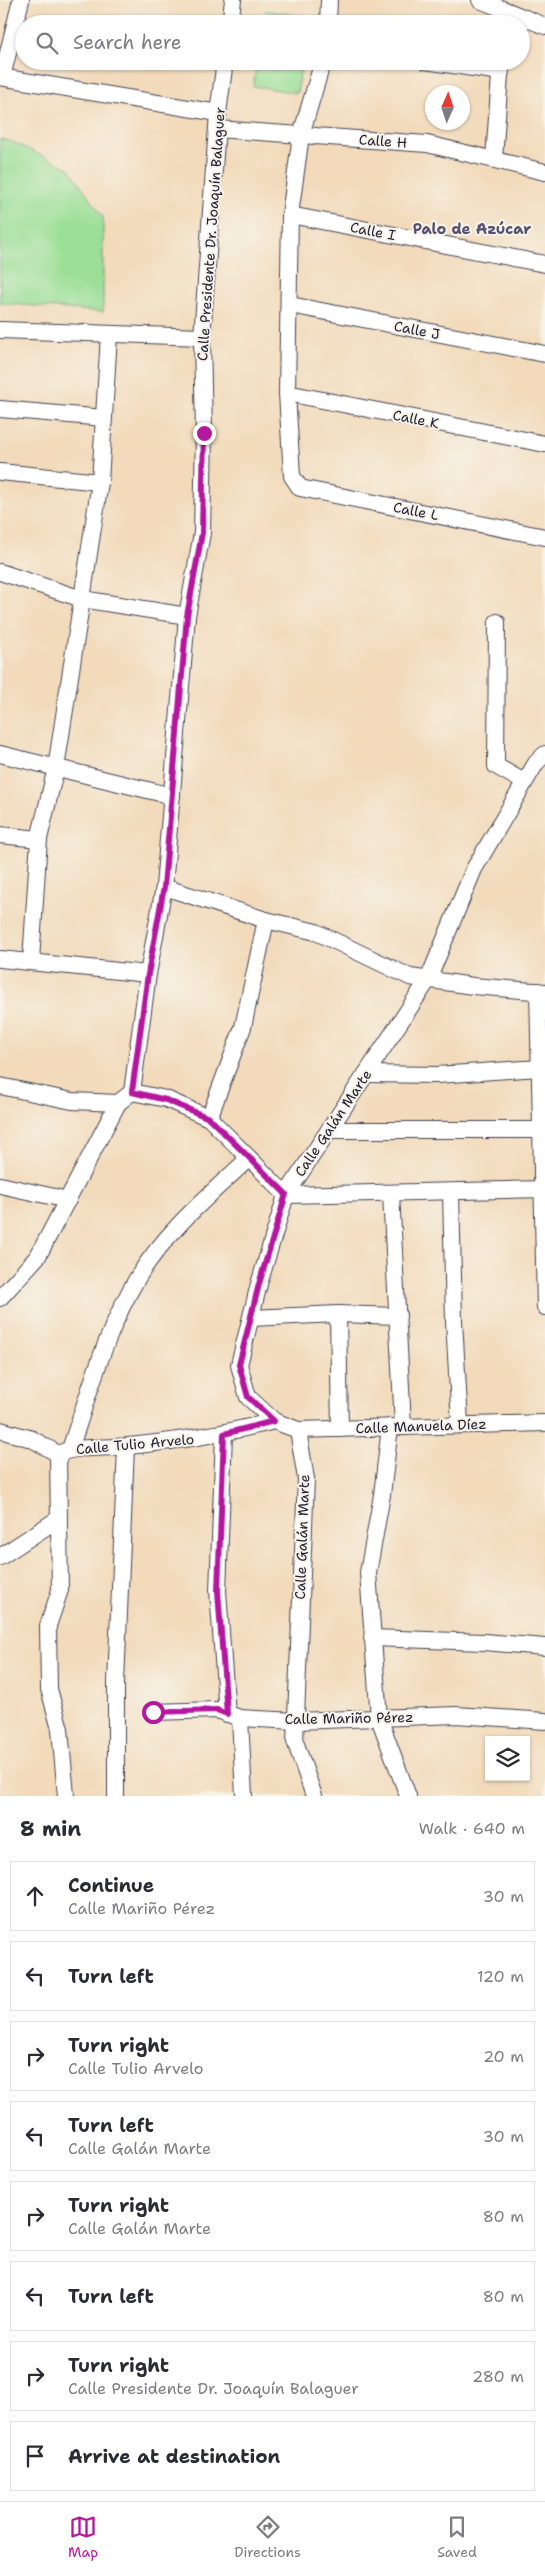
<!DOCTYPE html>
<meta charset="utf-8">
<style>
:root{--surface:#fff;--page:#f2f2f3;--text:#2b2b33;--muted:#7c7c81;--line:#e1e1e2;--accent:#b5179e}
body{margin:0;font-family:"Shantell Sans",sans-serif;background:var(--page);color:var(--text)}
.controls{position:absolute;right:15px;bottom:15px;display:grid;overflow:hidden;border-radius:0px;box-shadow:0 1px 4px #0004}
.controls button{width:45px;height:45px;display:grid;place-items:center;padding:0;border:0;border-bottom:1px solid var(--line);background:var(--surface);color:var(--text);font:25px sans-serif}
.compass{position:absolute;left:425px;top:85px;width:45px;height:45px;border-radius:50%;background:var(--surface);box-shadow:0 1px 4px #0004;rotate:3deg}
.stop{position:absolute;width:15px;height:15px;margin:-11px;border:4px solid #b5179e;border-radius:50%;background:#fff}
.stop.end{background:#b5179e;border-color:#fff;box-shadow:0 1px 5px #0008}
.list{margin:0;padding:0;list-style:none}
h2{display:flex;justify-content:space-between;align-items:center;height:65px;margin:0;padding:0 20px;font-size:21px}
h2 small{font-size:16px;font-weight:400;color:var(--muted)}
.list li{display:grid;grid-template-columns:32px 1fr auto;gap:15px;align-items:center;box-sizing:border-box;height:70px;margin:0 10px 10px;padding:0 10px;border:1px solid var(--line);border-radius:0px}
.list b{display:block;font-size:19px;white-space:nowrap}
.list p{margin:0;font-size:16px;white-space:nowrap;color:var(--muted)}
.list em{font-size:16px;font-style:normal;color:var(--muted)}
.icon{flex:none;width:28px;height:28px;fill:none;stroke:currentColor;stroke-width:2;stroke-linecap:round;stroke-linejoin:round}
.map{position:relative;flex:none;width:545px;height:1796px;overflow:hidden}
.search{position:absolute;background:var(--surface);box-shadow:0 1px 4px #0004;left:15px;right:15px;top:15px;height:55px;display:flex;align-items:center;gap:12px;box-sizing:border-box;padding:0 18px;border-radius:28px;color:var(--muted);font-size:19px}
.sheet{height:705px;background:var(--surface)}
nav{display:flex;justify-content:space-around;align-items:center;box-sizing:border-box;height:70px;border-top:1px solid var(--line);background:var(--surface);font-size:14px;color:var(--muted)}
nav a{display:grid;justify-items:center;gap:2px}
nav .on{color:var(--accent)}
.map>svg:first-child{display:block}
.pitch{fill:#9bdf97;stroke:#5e8069}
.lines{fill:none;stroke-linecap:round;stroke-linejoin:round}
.street-casing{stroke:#413e4e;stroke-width:18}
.street{stroke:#fff;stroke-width:16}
.route{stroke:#b5179e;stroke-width:6}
.labels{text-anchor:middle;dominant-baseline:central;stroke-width:4;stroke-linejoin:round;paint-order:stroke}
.street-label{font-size:14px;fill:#22223b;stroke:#f7f3e8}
.neighbourhood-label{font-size:15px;font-weight:bold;fill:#565171;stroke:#f7f3e8}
</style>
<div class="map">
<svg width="545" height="1796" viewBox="0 0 545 1796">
<rect width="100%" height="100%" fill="#f7f3e8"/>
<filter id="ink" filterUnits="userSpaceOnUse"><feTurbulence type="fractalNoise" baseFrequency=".02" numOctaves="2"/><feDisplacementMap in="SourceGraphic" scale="10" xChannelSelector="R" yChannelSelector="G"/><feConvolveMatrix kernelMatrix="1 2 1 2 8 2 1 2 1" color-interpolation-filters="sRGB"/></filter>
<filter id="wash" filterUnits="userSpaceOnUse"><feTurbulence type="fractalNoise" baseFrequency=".0096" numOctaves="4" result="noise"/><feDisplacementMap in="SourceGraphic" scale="20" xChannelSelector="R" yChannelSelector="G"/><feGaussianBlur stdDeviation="1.12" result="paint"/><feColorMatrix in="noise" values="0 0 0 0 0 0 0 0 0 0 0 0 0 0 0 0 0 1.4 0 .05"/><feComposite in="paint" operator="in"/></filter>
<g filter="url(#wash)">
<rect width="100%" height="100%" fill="#f2daba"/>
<!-- pitch -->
<g class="pitch">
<path d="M 266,10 L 309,17 L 308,24 L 263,24 Z"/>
<path d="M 257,61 L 302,61 L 297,93 L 253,86 Z"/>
<path d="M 0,139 L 10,141 L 69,168 L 103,217 L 103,312 L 0,303 Z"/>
</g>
</g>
<g filter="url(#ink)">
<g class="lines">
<defs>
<g id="street">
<path d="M 480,0 L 545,26"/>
<path d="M 230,24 L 233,0"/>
<path d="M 328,24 L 329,0"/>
<path d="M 323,61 L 301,135 L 290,215 L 287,393 L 292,476 L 300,488 L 545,537"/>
<path d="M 425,61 L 501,72"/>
<path d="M 0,77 L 218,113"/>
<path d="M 2,77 L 21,0"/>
<path d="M 217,129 L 427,144 L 545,172"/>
<path d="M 494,159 L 501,61"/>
<path d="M 290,215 L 545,264"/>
<path d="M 290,305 L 545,354"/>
<path d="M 0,330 L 202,337"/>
<path d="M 287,393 L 545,444"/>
<path d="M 0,409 L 104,418"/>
<path d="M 0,472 L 100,482"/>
<path d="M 0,572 L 82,599 L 187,616"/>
<path d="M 497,622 L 496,766 L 524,782"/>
<path d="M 0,754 L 172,796"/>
<path d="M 0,835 L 39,839"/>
<path d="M 164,887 L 266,920 L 316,932 L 410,977 L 473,986 L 545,992"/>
<path d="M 0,959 L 148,974"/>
<path d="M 31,961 L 39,839 L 56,768 L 100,482 L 109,335"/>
<path d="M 538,991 L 545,1307"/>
<path d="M 366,1074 L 437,1075 L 539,1068"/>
<path d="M 0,1086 L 72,1101 L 118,1103 L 132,1092 L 166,1099 L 209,1118 L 286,1195 L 545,1189"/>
<path d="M 132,1092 L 148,974 L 164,887 L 187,616 L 202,533 L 204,433 L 202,337 L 218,113 L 225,61"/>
<path d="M 209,1118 L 243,1027 L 266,920"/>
<path d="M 329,1130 L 541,1130"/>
<path d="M 0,1185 L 68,1200"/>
<path d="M 451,1192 L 454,1321 L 460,1424"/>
<path d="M 391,1193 L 403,1426"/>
<path d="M 0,1298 L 38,1256 L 118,1103"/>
<path d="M 338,1314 L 340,1429"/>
<path d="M 251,1318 L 338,1314 L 398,1316"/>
<path d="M 390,1427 L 382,1495 L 368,1573 L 379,1718 L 408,1796"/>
<path d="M 0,1430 L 32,1439 L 58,1454"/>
<path d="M 298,1430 L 545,1423"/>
<path d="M 224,1434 L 218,1591 L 227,1714"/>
<path d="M 70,1449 C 90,1391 106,1330 138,1277 C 166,1231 210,1195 249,1158"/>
<path d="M 60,1453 C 81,1445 107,1449 129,1446 C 179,1441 225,1434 274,1421"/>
<path d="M 58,1454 L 60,1590 L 48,1626 L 49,1689 L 60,1729 L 66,1796"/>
<path d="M 0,1557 L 58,1519"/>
<path d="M 372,1638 L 484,1642 L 545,1647"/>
<path d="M 153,1712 L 217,1710 L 240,1718 L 296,1721 L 456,1715 L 545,1721"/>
<path d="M 240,1718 L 244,1796"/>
<path d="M 116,1796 L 116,1683 L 126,1447"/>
<path d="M 314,1796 L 295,1741 L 306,1479 L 298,1430 L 274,1421 L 248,1397 L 239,1365 L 259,1284 L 286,1195 L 428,980 L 474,869 L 536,763 L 545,754"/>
</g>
</defs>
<!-- street casing -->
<use href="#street" class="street-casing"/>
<!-- street -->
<use href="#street" class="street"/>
</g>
</g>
<g class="lines" filter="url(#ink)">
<!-- route -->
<path class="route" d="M 153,1712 L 217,1710 L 227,1714 L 218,1591 L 224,1434 L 274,1421 L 248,1397 L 239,1365 L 259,1284 L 286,1194 L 209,1118 L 166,1100 L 132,1092 L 148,974 L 164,887 L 187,616 L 202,533 L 204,433"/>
</g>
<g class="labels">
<!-- street labels -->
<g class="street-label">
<text transform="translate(383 141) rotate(4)">Calle H</text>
<text transform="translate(373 231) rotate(11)">Calle I</text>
<text transform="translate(211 234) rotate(-86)">Calle Presidente Dr. Joaquín Balaguer</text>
<text transform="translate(417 330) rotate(11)">Calle J</text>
<text transform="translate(416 419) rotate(11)">Calle K</text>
<text transform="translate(416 511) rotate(11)">Calle L</text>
<text transform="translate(333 1123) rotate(-56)">Calle Galán Marte</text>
<text transform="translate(421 1426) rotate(-2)">Calle Manuela Díez</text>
<text transform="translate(135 1444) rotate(-5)">Calle Tulio Arvelo</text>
<text transform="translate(302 1537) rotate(-88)">Calle Galán Marte</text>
<text transform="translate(349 1718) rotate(-1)">Calle Mariño Pérez</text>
</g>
<!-- neighbourhood labels -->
<g class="neighbourhood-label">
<text x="472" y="229">Palo de Azúcar</text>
</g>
</g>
</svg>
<div class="controls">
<button><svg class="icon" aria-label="layers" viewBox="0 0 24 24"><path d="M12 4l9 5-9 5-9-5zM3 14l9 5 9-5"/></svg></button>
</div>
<svg class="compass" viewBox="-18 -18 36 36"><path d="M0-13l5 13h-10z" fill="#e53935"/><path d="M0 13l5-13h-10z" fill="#7c7c81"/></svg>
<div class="stop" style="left:153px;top:1712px"></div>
<div class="stop end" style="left:204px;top:433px"></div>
<div class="search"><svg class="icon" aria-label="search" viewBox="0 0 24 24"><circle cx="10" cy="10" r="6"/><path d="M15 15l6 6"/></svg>Search here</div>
</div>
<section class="sheet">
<h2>8 min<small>Walk · 640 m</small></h2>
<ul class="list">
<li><svg class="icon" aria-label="ahead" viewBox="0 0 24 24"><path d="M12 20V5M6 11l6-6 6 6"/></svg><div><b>Continue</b><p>Calle Mariño Pérez</p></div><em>30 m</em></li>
<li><svg class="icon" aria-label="left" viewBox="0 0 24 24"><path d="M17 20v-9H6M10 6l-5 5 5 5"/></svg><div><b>Turn left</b></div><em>120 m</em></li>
<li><svg class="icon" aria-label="right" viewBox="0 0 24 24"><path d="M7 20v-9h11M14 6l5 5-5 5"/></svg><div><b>Turn right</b><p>Calle Tulio Arvelo</p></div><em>20 m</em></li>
<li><svg class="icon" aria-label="left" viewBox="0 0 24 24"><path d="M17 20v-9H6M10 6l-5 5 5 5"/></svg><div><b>Turn left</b><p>Calle Galán Marte</p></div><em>30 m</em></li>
<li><svg class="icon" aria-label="right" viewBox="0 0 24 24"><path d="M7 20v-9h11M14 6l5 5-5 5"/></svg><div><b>Turn right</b><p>Calle Galán Marte</p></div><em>80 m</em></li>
<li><svg class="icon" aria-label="left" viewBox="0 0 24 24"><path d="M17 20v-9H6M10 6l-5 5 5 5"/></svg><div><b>Turn left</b></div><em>80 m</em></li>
<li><svg class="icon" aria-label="right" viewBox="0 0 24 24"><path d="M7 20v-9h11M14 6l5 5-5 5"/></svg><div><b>Turn right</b><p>Calle Presidente Dr. Joaquín Balaguer</p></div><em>280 m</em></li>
<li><svg class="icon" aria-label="arrive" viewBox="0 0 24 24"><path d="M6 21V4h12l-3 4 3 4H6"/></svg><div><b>Arrive at destination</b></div></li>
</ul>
</section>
<nav>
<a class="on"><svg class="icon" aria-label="map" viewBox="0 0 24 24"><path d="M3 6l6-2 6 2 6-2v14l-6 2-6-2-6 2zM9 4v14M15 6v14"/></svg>Map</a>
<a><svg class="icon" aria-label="directions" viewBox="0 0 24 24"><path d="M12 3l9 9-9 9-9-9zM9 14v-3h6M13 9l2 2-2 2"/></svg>Directions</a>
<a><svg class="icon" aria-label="saved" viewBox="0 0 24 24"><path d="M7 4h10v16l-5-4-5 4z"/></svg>Saved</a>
</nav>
